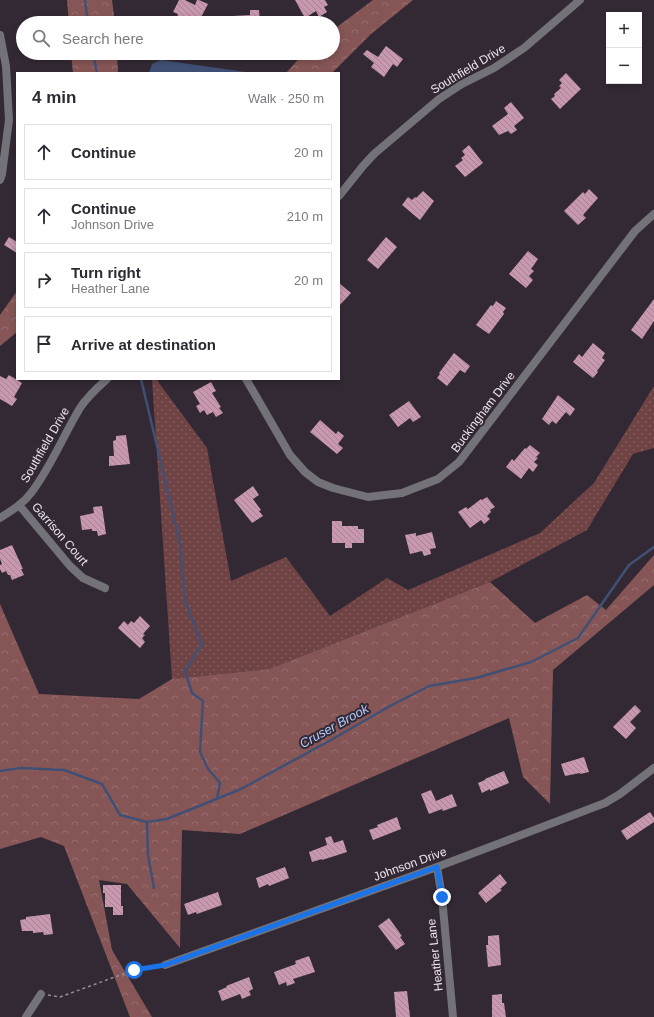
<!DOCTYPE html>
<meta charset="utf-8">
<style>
:root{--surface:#fff;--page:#f2f2f3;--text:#2b2b33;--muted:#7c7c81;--line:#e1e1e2}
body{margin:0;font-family:Helvetica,sans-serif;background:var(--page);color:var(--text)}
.controls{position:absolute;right:12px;top:12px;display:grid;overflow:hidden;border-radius:0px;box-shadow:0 2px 6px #0003}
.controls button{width:36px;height:36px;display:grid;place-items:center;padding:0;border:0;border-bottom:1px solid var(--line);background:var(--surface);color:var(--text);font:20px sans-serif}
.stop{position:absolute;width:12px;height:12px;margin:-9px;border:3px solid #1a73e8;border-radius:50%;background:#fff}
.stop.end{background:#1a73e8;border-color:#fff;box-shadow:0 1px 4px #0008}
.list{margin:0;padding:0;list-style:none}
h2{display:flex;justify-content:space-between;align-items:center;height:52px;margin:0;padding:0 16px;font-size:17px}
h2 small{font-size:13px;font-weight:400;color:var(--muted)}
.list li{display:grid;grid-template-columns:26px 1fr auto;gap:12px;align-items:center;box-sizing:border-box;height:56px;margin:0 8px 8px;padding:0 8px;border:1px solid var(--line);border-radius:0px}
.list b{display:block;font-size:15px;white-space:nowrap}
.list p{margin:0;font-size:13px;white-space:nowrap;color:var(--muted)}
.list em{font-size:13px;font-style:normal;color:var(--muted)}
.icon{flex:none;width:22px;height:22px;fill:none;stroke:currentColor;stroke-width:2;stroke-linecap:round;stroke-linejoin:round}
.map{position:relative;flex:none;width:654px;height:1017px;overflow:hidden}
.search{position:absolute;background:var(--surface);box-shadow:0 2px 6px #0003;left:16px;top:16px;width:324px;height:44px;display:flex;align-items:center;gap:10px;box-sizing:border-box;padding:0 14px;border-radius:22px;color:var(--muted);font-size:15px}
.panel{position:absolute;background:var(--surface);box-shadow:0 2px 6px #0003;left:16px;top:72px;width:324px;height:308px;border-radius:0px}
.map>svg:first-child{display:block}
.grass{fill:url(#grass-dots)}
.forest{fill:url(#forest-crowns)}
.water{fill:#405075}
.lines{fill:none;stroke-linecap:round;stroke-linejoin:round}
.stream{stroke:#405075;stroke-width:2.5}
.building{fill:url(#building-back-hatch)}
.path{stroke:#958c96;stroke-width:1.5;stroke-dasharray:3 3;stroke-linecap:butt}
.minor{stroke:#737279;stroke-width:8}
.route{stroke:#1a73e8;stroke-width:5}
.labels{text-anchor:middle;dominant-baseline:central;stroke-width:4;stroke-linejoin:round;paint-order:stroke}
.street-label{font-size:12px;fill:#ece5ed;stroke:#332935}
.water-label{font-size:13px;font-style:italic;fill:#b2c9fb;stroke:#332935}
</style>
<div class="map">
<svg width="654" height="1017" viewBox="0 0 654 1017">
<defs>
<pattern id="grass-dots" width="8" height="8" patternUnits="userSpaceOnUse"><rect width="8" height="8" fill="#6f4344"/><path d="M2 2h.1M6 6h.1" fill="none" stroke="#845e5f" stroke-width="1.8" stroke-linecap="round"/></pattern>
<pattern id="forest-crowns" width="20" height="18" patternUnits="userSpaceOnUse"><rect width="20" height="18" fill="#865656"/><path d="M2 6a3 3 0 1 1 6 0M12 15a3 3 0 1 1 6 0" fill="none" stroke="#976e6f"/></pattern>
<pattern id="building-back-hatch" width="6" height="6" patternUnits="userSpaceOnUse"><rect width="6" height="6" fill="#c898ae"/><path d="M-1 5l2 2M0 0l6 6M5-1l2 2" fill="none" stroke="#a88394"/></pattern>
</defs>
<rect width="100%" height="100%" fill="#332935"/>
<!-- grass -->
<path class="grass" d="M 152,379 L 156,379 L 207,448 L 231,581 L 286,557 L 330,616 L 387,578 L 408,590 L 540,533 L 594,483 L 654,386 L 654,448 L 633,454 L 587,530 L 490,582 L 269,669 L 172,679 Z"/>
<!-- forest -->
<g class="forest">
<path d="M 67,0 L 112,0 L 115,23 L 69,23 Z"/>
<path d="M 373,0 L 413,0 L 371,34 L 332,73 L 286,73 L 304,53 L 333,53 L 333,30 Z"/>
<path d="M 71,53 L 117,53 L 118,73 L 73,73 Z"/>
<path d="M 17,291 L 17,332 L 0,346 L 0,315 Z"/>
<path d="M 654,555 L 654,585 L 553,670 L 550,804 L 523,777 L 509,718 L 240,834 L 182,830 L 180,948 L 127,884 L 99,880 L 112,950 L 152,1017 L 130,1017 L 64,846 L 41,837 L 0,849 L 0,604 L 39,694 L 139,699 L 172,679 L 269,669 L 490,582 L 535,623 L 587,595 L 606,610 Z"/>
</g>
<!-- water -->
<path class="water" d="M 161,60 L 246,72 L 248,73 L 149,73 L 152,64 Z"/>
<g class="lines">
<!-- stream -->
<g class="stream">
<path d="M 85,0 L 88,23"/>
<path d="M 93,53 L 97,73"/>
<path d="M 141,379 L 180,543 L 185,601 L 202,644 L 185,671 L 192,693 L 203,701 L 200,752 L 208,769 L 220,783 L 217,799"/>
<path d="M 0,771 L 21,768 L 64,770 L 102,784 L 120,815 L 147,822 L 167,819 L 241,789 L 331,740 L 390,706 L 429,686 L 476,678 L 531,662 L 578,638 L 629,565 L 654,547"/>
<path d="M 147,822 L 148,855 L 154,888"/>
</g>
</g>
<!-- building -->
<g class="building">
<path d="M 179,0 L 185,0 L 195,5 L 197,0 L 199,0 L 208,4 L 198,23 L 185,18 L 184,20 L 177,17 L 178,14 L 173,12 Z"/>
<path d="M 295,0 L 325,0 L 328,5 L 324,7 L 327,12 L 319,17 L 316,11 L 305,18 Z"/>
<path d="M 250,10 L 259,10 L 260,23 L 233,23 L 233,16 L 250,15 Z"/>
<path d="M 386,46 L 403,59 L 397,67 L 393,64 L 384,77 L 371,67 L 374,63 L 363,54 L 367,50 L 378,57 Z"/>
<path d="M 566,73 L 581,89 L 560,109 L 551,99 L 555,96 L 554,94 L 561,88 L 559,86 L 562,83 L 559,80 Z"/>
<path d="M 511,102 L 524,118 L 514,126 L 517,130 L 511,134 L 508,131 L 499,135 L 492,126 L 508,114 L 504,108 Z"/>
<path d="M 469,145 L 483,163 L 465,177 L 455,166 L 463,160 L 461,158 L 465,155 L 462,151 Z"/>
<path d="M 589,189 L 598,198 L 583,215 L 586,218 L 578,225 L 564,211 L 583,192 L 585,194 Z"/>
<path d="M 423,191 L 434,201 L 420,220 L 402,205 L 408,197 L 412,200 L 415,197 L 416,198 Z"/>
<path d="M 9,237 L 17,242 L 17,253 L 4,245 Z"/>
<path d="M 386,237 L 397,247 L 378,269 L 367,260 Z"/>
<path d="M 528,251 L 538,259 L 531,269 L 534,271 L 529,276 L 533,280 L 526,288 L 509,274 Z"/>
<path d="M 339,283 L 351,293 L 339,306 Z"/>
<path d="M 654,299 L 654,321 L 642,339 L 631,330 Z"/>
<path d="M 496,301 L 506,308 L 503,312 L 504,314 L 489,334 L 476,325 L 491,305 L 493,306 Z"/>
<path d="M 593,343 L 605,353 L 602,358 L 605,360 L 597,371 L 598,372 L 593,378 L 573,362 L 579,354 L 582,357 Z"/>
<path d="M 454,353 L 470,366 L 465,373 L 460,370 L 447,386 L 437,378 L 440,374 L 439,373 Z"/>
<path d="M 9,375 L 22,383 L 14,397 L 17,399 L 12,406 L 0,399 L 0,376 L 6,379 Z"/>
<path d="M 211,382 L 216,391 L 212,393 L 221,407 L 219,408 L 223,413 L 216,417 L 213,412 L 207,415 L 204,410 L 200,413 L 196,406 L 200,404 L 193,392 Z"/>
<path d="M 558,395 L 575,409 L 570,416 L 566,412 L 556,424 L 552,421 L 549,425 L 542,419 Z"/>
<path d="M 409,401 L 421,417 L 413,422 L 410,418 L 398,427 L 389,415 Z"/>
<path d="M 320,420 L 336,434 L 338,431 L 344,436 L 338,444 L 343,448 L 337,454 L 310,432 Z"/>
<path d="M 126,435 L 130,464 L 109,466 L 109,456 L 114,456 L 113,441 L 116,440 L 116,436 Z"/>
<path d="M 530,445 L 540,453 L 536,457 L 538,458 L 534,462 L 538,465 L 533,472 L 529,468 L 521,479 L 506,467 L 512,459 L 514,461 L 525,448 L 526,449 Z"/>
<path d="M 253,486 L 259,495 L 253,499 L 261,510 L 259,511 L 263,516 L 252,523 L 234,500 Z"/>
<path d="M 487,497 L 495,507 L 490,510 L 491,512 L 487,516 L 490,519 L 484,524 L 481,520 L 470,528 L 458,512 L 466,507 L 468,509 L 481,499 L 482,500 Z"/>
<path d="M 102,506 L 106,534 L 98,536 L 97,531 L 92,531 L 92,529 L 82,530 L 80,516 L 94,513 L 93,507 Z"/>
<path d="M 332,521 L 342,521 L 342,526 L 358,526 L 358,529 L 364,529 L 364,543 L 352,543 L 352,548 L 345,548 L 345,543 L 332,543 Z"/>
<path d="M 432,532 L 436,548 L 430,549 L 431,554 L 424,556 L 422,551 L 410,554 L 405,535 L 416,533 L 416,536 Z"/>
<path d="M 12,545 L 23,569 L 21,569 L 24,575 L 12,580 L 10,575 L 8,575 L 6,571 L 2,573 L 0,569 L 0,565 L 2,564 L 0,559 L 0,550 Z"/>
<path d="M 140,616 L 150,626 L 143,634 L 145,635 L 142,638 L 145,642 L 140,648 L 118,628 L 124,621 L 128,625 L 131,621 L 134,623 Z"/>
<path d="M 635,705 L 641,711 L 630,722 L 636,728 L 626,739 L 613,727 Z"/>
<path d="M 584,757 L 589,772 L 580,774 L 580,773 L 565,776 L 561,764 Z"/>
<path d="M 504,771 L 509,783 L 490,791 L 490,789 L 482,793 L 478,783 L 485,780 L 485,779 Z"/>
<path d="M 431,790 L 436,801 L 452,794 L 457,806 L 443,811 L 442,809 L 429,814 L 421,794 Z"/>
<path d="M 650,812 L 654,818 L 654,822 L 627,840 L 621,831 Z"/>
<path d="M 397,817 L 401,829 L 373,840 L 369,830 L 378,827 L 377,825 Z"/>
<path d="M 331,836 L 334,843 L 343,840 L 347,852 L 322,860 L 322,859 L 312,862 L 309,852 L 327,845 L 325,838 Z"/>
<path d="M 285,867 L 289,878 L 269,886 L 268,884 L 259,888 L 256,878 Z"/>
<path d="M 500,874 L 507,883 L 500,889 L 502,890 L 486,903 L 478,893 Z"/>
<path d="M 103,885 L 121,885 L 121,906 L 123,906 L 123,915 L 113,915 L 113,907 L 105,907 L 105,893 L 103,893 Z"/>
<path d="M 218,892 L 222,905 L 197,914 L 196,912 L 188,915 L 184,904 Z"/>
<path d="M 50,914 L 53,934 L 44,935 L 43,932 L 33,933 L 33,931 L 22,931 L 20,920 L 26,919 L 26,917 Z"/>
<path d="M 389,918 L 402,936 L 400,937 L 405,944 L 396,950 L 378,926 Z"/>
<path d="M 499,935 L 501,965 L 488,967 L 486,945 L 488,945 L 488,936 Z"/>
<path d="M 309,956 L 315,972 L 293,979 L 295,983 L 287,986 L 286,982 L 279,985 L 274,972 L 296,964 L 295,961 Z"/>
<path d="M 249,977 L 253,989 L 249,991 L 251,995 L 242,999 L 240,994 L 222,1001 L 218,991 L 227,987 L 226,986 Z"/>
<path d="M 407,991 L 410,1017 L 396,1017 L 394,992 Z"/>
<path d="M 502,994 L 502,1003 L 504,1003 L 506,1017 L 492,1017 L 492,995 Z"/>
</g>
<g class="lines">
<!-- path -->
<path class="path" d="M 48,995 L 60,997 L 134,970 L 158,966"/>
<!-- minor -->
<g class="minor">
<path d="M 0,35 L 6,66 L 9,120 L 2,174 L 0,180"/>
<path d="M 339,196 L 363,166 L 374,154 L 439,99 L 462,84 L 494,68 L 524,48 L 580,0"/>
<path d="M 246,379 L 290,455 L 305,472 L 318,482 L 333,488 L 368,497 L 402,493 L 438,479 L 459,462 L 635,231 L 654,214"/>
<path d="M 19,505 L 70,566 L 83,578 L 105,588"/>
<path d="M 0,518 C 11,511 23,504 31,493 C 51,467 63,436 80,408 C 87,397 98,387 107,379"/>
<path d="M 437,867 L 442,897 L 453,1017"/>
<path d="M 165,965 L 437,867 L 605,803 L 620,794 L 654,768"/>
<path d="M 26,1017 L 41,994"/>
</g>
</g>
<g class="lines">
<!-- route -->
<path class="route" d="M 134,970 L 165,965 L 437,867 L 442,897"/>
</g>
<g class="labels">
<!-- street labels -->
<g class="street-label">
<text transform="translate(468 69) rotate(-31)">Southfield Drive</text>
<text transform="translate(483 412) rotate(-53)">Buckingham Drive</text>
<text transform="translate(45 445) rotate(-60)">Southfield Drive</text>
<text transform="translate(60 534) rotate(49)">Garrison Court</text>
<text transform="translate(410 864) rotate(-20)">Johnson Drive</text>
<text transform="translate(435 955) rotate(-96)">Heather Lane</text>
</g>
<!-- water labels -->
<g class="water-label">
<text transform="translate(334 726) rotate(-29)">Cruser Brook</text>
</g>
</g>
</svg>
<div class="controls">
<button>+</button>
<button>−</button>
</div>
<div class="stop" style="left:134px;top:970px"></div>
<div class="stop end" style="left:442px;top:897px"></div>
<div class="search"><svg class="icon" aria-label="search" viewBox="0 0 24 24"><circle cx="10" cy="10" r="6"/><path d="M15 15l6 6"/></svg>Search here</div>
<section class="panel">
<h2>4 min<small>Walk · 250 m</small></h2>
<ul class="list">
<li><svg class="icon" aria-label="ahead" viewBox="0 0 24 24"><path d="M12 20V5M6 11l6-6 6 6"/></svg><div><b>Continue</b></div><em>20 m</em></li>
<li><svg class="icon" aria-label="ahead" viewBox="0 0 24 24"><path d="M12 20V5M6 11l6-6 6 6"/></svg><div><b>Continue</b><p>Johnson Drive</p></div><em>210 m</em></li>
<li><svg class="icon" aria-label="right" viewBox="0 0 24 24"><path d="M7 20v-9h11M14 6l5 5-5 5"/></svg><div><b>Turn right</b><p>Heather Lane</p></div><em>20 m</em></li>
<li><svg class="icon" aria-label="arrive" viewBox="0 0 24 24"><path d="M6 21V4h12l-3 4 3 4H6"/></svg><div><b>Arrive at destination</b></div></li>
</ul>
</section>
</div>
